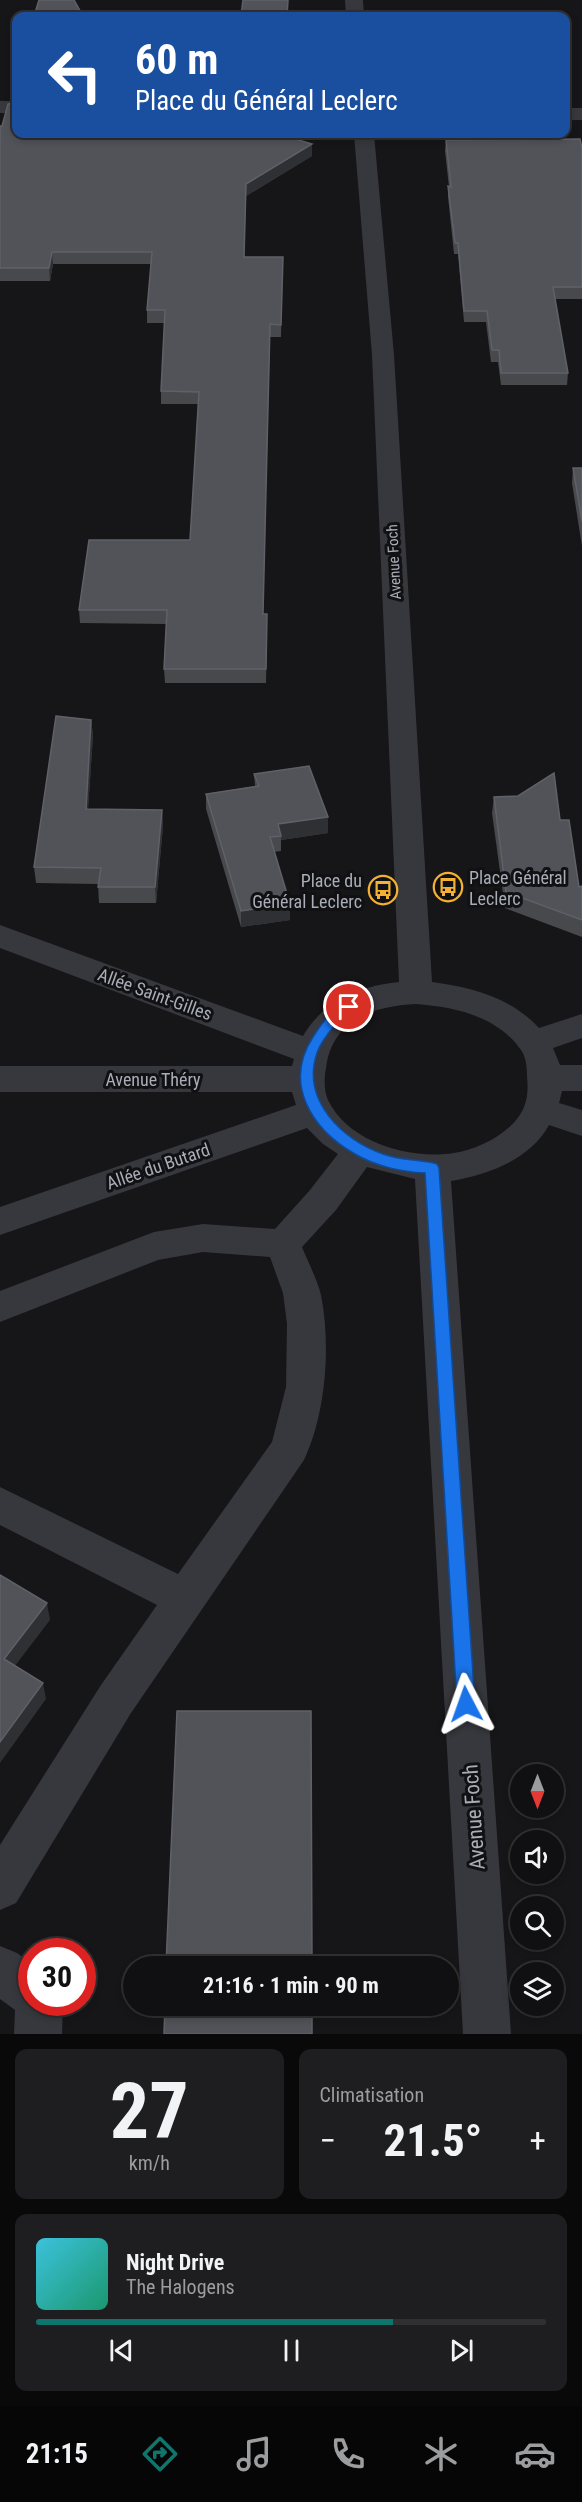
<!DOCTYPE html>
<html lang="fr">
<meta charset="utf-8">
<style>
body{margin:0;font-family:"Roboto Condensed",sans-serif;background:#1e1e20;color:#f1f3f6;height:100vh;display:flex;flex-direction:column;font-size:22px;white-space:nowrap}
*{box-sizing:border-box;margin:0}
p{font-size:20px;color:#9c9d9f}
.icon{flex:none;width:33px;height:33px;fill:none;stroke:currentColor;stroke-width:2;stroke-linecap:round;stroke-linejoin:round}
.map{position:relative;height:2034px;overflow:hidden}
.drawer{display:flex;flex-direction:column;gap:15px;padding:15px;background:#09090a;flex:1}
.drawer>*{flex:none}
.guide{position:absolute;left:12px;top:12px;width:558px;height:126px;border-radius:12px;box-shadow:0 3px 9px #0003,0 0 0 2px #303032;background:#1a4fa0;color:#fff;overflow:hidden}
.needle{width:39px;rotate:180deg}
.fabs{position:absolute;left:510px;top:1764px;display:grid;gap:12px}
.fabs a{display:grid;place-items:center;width:54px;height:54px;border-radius:50%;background:#101012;box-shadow:0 3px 9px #0003,0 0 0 2px #303032;font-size:30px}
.speed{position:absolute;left:18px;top:1938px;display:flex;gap:12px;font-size:30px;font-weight:700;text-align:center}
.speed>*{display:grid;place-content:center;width:78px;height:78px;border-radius:50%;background:#101012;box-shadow:0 3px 9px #0003,0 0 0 2px #303032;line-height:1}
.speed .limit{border:9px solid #d22;background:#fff;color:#111}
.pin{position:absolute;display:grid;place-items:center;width:51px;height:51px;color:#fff;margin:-26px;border:3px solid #fff;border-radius:50%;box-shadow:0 2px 6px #0007}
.me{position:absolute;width:66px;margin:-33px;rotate:356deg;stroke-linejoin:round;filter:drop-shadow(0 0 4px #0008)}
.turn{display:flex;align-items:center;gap:21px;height:126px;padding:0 24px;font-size:27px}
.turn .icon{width:78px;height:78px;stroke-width:2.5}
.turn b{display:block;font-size:42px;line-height:51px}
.big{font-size:45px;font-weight:700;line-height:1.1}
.drawer .tile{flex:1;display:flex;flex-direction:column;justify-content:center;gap:9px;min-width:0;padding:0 21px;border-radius:12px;background:#1e1e20}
.drawer .dial{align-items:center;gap:0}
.dial b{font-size:78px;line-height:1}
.song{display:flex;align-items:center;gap:18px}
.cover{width:72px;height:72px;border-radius:9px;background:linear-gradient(135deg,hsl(190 70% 55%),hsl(160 70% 35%))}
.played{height:6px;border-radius:3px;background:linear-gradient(90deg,#0f766e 70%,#303032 70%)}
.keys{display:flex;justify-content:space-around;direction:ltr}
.heat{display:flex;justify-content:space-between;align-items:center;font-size:33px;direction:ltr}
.drawer .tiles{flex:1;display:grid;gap:15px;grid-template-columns:1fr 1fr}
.tile:last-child{grid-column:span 2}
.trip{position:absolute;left:123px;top:1956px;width:336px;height:60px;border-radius:30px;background:#101012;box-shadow:0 3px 9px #0003,0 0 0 2px #303032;font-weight:700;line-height:60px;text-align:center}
.menu{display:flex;height:96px;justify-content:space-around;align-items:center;background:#060607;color:#9c9d9f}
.menu .icon{width:42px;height:42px}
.menu .on{color:#0f766e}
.menu b{font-size:27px;color:#f1f3f6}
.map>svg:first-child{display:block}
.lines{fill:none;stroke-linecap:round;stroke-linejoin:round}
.minor{fill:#37383d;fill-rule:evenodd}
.wall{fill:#47494d}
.shaded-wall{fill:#2f3033}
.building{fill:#525359;stroke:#5f6168;stroke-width:1.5}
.route{fill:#1a73e8;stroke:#114b97;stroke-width:1.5}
.labels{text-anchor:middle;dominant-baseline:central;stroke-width:6;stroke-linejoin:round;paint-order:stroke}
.far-street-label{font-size:15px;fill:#a8adb8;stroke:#111113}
.poi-label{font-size:18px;fill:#a8adb8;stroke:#111113;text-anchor:start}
.street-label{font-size:18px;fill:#a8adb8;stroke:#111113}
.near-street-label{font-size:21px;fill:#a8adb8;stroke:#111113}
</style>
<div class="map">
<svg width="582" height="2034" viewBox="0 0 582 2034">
<rect width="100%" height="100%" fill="#161618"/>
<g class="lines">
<path class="minor" d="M345 0H363L364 16H346Z
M0 101H16V113H0Z
M566 108H582V120H566Z
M354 134H374L394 355 432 982C471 987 512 998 539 1028L582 1014V1038L553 1048 560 1065H582V1091H562L559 1103 582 1110V1136L549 1125C530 1160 487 1175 451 1181L511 2034H463L415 1179 367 1167 336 1210 302 1247C308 1262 317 1279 321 1295 331 1345 326 1414 304 1460L131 1713 16 1903 0 1910V1845L101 1685 157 1605 0 1525V1487L178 1574 272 1442 286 1387 287 1324 283 1293 270 1257 203 1252 158 1260 0 1322V1291L154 1232 203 1224 275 1229 310 1190 338 1154 323 1144 307 1128 0 1235V1207L296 1105 292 1092H0V1066H292L294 1059 0 948V925L303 1036C324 1000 360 986 399 982L372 355ZM416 1004C455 1007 497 1016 521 1050 526 1057 527 1067 527 1076 528 1087 528 1097 524 1107 514 1132 479 1149 454 1153 409 1160 348 1142 328 1100 324 1092 324 1077 326 1068 332 1020 373 1006 416 1004Z
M0 1946 17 1953 32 1964V2002H63L62 2034H14L15 2010 0 1999Z"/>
</g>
<path class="wall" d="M16 76V100L14 99 13 87Z
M0 126 16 134H280L312 156 246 196 244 257H283L281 337H270L263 614 267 627 266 683H165L164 669 166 624 80 623 79 610 190 540 198 404H161V391L165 323H147V310L151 264H53L50 281H0Z
M446 140 582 148V299H555L568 373 567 385H501L498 362H491L486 322H464L458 254H454L448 197V186L449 187 445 151Z
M573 468H582V546L572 483Z
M91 720 93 735 88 809 162 810 163 826 156 903H99L98 884 36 883 34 867Z
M254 774 328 833 281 840V851L274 852 290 920 241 927 206 809V794L255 786Z
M494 797 560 820 579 887 582 886V937L505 908 492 813Z"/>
<path class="shaded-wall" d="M312 144V156L246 196 244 269 246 184Z
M52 252 53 264 50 281 49 268Z
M91 720 93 735 87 825 86 809Z
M162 810 163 826 156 903 155 887Z
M328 817V833L281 840V836L278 824Z
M290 904V920L241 927V911Z
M47 1603 50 1620 8 1675 4 1659Z
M43 1683 46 1699 0 1763V1742Z"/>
<path class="building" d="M39 0H74L83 16H34Z
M243 0H288L287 16H241Z
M16 76V89L13 87Z
M16 102V134H279L312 144 246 184 244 257H283L281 325 270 324 263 614H267L266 669H164L167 610H79L89 540H190L199 392 161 391 165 310H147L152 252H52L49 268H0V126H2L8 104Z
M580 139 582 148V287H553L568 373H501L499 350H492L487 311H464L458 243H455L448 186 451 187 446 140Z
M573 468H582V521Z
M56 716 91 720 86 809 162 810 155 887H98L101 868 34 867Z
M309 766 328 817 278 824 281 836 270 837 290 904 241 911 206 794 259 786 254 774Z
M554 773 560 820H569L579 887 582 886V920L506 892 494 797 518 796Z
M0 1575 47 1603 4 1659 43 1683 0 1742Z
M177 1711H311L312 1966H166Z
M165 2006H312V2034H164Z"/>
<path class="route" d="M349 1003 354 1004 356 1007C351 1015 341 1019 335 1025 329 1032 320 1044 317 1053 301 1100 342 1140 383 1154 401 1161 420 1159 437 1164L439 1168 475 1704 473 1710 466 1712 460 1710 457 1704 425 1173C402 1172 375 1166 355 1154 311 1129 283 1083 313 1037 322 1023 333 1007 349 1003Z"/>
<defs>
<g id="bus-ring" transform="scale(1.5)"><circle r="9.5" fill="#111113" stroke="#f2b134" stroke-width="1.5"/><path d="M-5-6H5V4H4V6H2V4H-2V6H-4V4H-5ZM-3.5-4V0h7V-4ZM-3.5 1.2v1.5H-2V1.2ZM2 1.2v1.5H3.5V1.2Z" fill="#f2b134"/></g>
</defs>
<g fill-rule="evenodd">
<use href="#bus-ring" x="448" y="887"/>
<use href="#bus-ring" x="383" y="890"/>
</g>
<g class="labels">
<g class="far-street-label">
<text transform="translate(394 562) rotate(-93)">Avenue Foch</text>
</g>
<g class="poi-label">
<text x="469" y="877">Place Général<tspan x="469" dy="21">Leclerc</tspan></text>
<text x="362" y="880" text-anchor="end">Place du<tspan x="362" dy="21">Général Leclerc</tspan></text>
</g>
<g class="street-label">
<text transform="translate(155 994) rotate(20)">Allée Saint-Gilles</text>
<text x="153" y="1079">Avenue Théry</text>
<text transform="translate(158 1166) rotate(-19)">Allée du Butard</text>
</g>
<g class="near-street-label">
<text transform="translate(474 1817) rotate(-94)">Avenue Foch</text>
</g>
</g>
</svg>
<div class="fabs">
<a><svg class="needle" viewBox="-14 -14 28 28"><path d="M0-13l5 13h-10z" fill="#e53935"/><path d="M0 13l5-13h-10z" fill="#9c9d9f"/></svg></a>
<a><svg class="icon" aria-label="sound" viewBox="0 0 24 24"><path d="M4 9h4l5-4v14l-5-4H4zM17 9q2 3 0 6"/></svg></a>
<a><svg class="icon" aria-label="search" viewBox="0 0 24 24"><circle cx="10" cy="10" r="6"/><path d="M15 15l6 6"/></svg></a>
<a><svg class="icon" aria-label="layers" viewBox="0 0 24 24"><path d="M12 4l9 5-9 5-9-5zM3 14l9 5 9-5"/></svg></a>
</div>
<div class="speed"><div class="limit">30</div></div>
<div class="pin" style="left:349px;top:1007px;background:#d93025"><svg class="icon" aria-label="arrive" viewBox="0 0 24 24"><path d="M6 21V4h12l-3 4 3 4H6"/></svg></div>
<svg class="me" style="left:466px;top:1704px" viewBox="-20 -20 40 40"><path d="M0-17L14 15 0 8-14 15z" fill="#1a73e8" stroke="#fff" stroke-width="4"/></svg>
<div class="trip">21:16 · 1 min · 90 m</div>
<div class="guide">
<div class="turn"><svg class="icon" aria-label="left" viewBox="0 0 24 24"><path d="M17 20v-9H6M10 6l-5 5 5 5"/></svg><div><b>60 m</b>Place du Général Leclerc</div></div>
</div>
</div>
<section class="drawer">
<div class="tiles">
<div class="tile dial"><b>27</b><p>km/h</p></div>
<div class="tile"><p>Climatisation</p>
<div class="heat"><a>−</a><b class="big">21.5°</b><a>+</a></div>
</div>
<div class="tile">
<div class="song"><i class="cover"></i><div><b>Night Drive</b><p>The Halogens</p></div></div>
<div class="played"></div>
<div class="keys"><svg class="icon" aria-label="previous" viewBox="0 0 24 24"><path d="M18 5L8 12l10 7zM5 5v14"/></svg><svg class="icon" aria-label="pause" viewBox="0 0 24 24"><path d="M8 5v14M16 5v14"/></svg><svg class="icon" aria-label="next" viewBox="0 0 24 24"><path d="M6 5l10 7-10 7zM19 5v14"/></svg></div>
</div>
</div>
</section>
<nav class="menu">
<b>21:15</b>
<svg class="icon on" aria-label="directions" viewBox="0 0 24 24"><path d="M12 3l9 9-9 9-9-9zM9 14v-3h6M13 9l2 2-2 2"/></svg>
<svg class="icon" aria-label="music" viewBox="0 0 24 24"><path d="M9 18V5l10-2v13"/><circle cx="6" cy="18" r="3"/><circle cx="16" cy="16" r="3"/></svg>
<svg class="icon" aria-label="phone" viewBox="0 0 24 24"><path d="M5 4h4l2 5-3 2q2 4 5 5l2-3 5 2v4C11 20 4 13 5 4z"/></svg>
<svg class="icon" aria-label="climate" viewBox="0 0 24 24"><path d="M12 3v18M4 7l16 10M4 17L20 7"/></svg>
<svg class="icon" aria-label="car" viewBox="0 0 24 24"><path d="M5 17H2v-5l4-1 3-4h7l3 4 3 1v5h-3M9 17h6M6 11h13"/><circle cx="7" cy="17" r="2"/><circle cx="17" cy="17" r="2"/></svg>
</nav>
